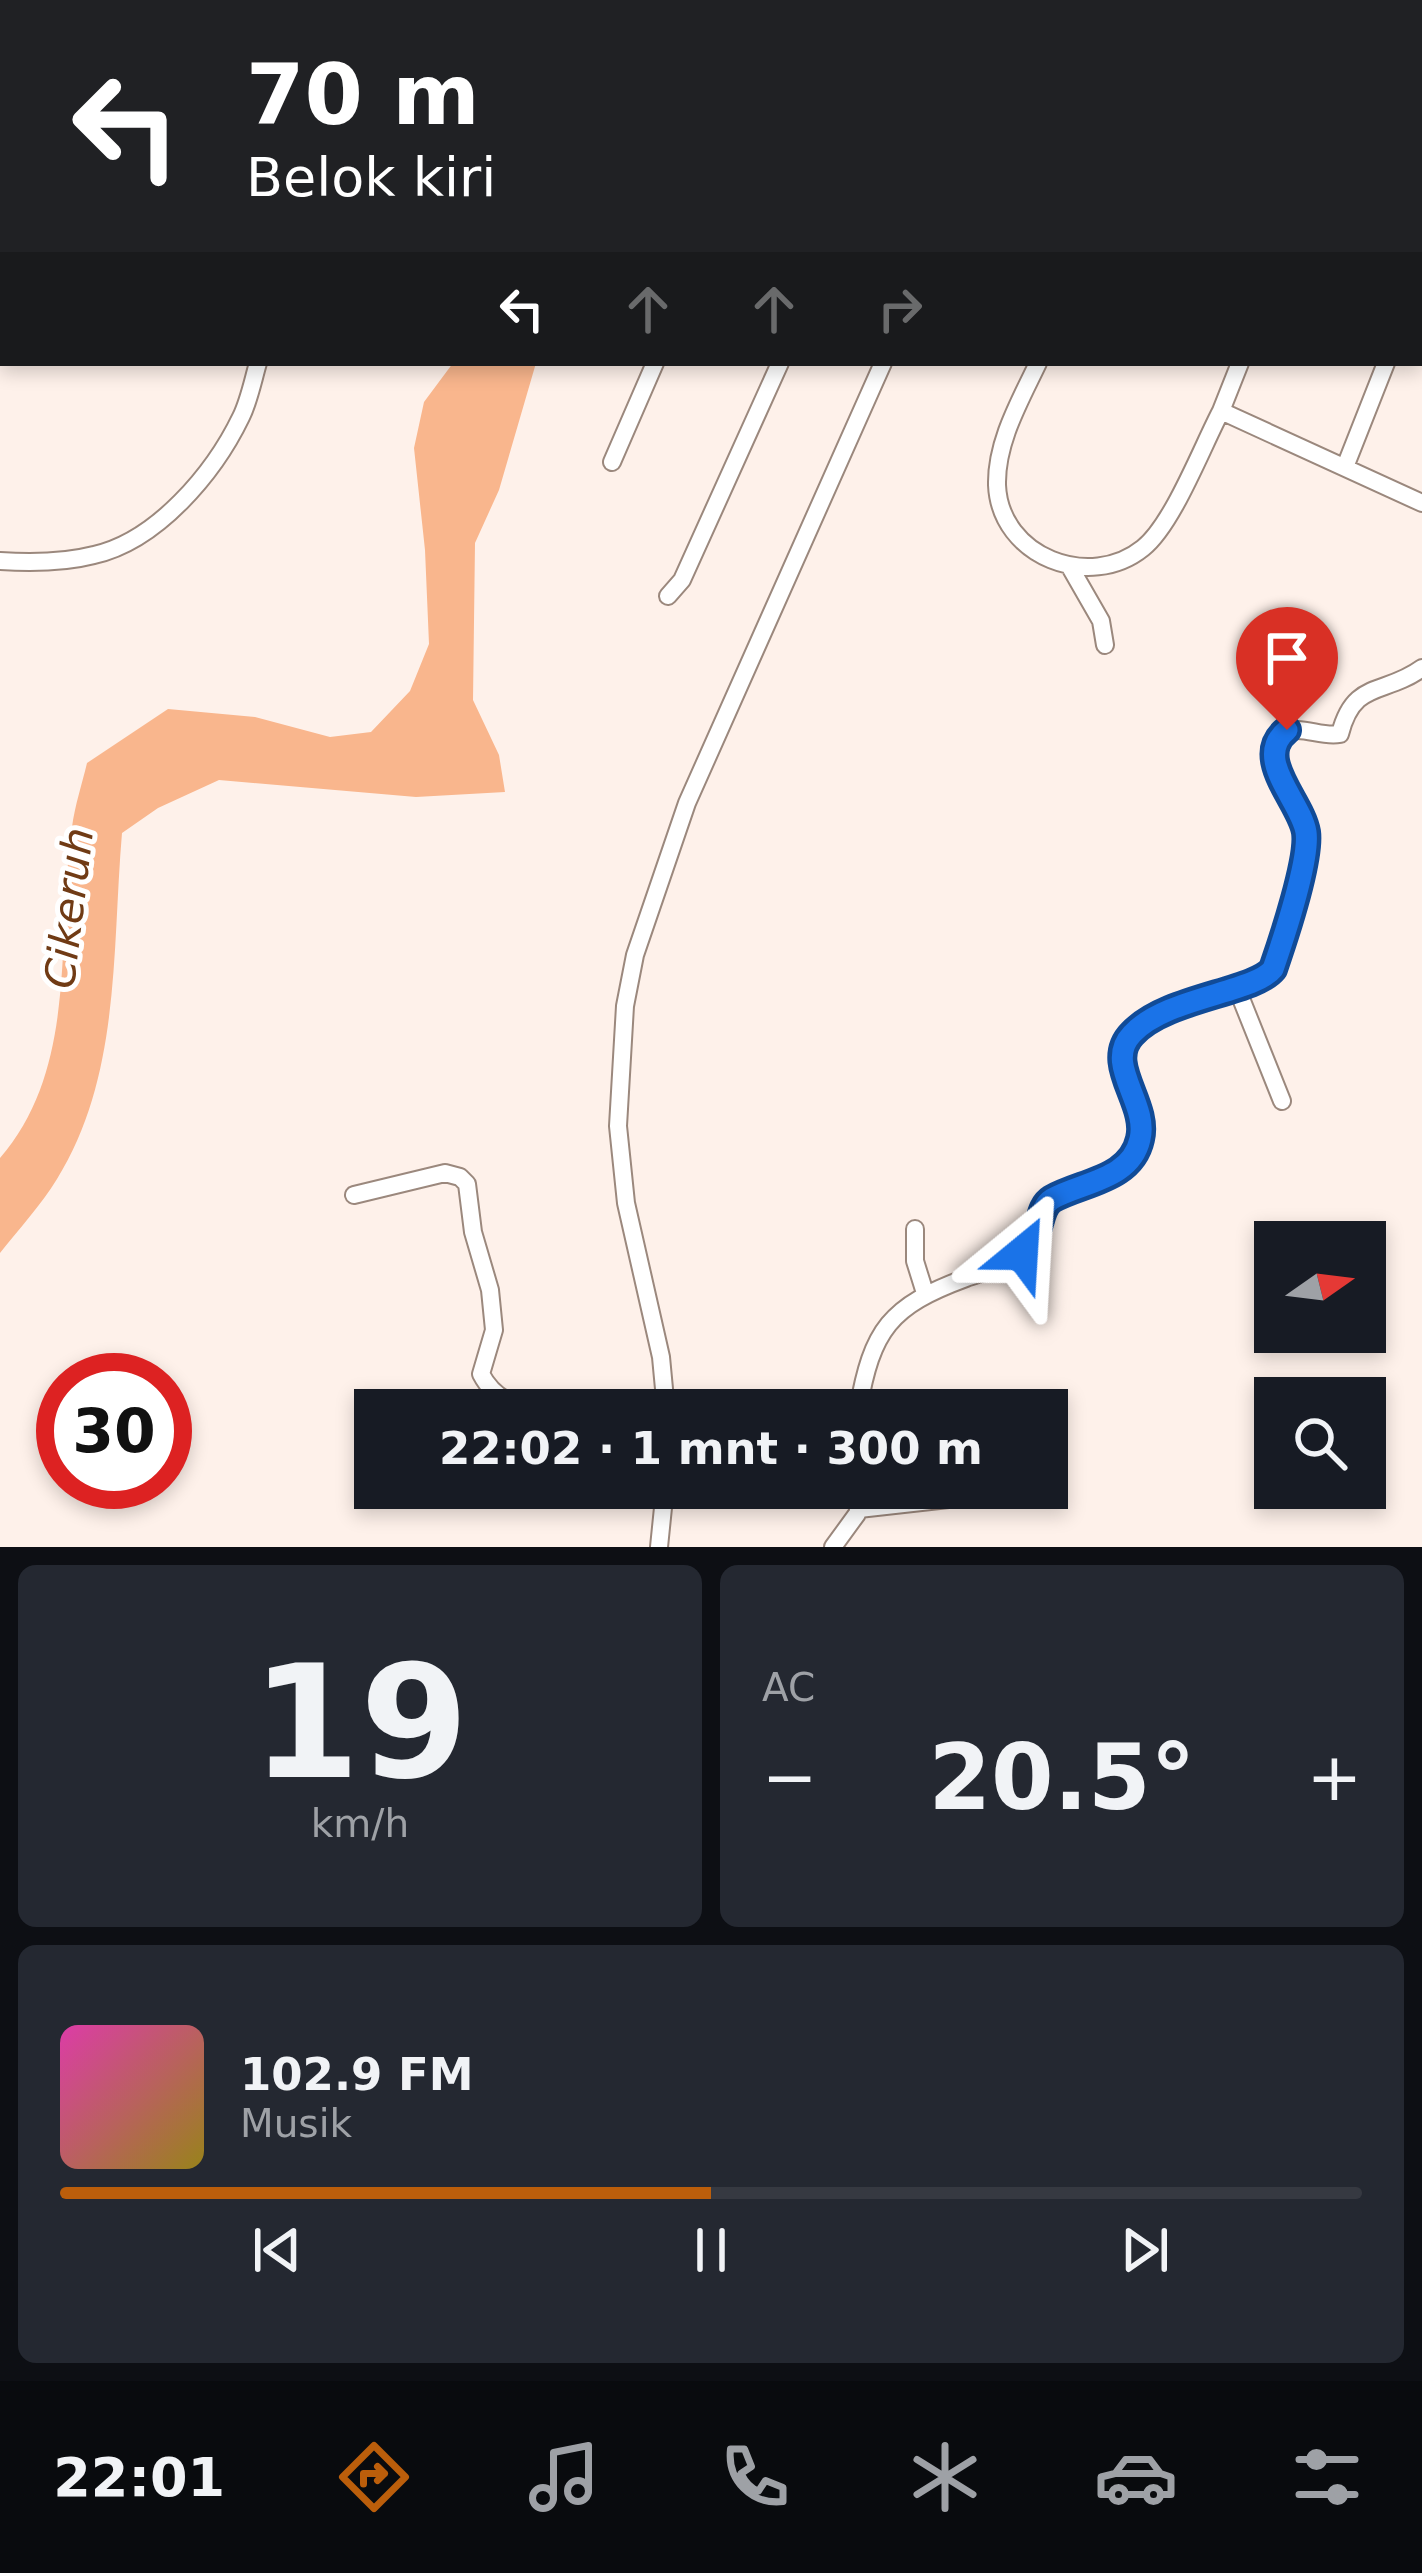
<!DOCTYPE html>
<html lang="id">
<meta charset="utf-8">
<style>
body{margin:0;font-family:"DejaVu Sans",sans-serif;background:#242831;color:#f1f3f6;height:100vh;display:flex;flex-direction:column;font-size:45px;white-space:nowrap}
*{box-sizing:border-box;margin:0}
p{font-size:39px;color:#9ea1a6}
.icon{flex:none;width:66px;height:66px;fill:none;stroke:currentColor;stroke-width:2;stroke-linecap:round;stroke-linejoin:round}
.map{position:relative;height:1547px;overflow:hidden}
.side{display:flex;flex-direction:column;gap:18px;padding:18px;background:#0d0f14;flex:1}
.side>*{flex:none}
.banner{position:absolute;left:0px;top:0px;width:1422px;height:366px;box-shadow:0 6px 18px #0003;background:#202124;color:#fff;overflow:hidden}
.needle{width:78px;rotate:76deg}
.buttons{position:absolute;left:1254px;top:1221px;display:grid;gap:24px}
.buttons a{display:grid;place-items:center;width:132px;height:132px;border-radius:0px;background:#171b24;box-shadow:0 6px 18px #0003;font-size:60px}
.speed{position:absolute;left:36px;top:1353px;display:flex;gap:24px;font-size:60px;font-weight:700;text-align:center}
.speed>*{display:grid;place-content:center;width:156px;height:156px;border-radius:50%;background:#171b24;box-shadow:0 6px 18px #0003;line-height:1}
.speed .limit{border:18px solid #d22;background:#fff;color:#111}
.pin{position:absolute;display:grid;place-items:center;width:102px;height:102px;color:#fff;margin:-123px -51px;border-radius:50% 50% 50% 0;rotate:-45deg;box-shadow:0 0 12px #0007}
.pin .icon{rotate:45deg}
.me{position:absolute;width:132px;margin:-66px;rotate:27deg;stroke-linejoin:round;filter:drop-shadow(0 0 9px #0008)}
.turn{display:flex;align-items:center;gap:42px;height:252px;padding:0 48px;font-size:54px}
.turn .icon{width:156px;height:156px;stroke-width:2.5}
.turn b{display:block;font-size:84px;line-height:102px}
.lanes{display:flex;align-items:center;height:114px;padding:0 48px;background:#0003;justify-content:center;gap:60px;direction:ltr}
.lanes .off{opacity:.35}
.big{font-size:90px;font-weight:700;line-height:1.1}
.side .widget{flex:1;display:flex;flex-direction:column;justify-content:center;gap:18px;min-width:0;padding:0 42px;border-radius:18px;background:#242831}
.side .dial{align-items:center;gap:0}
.dial b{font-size:156px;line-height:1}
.song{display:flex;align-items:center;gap:36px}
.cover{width:144px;height:144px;border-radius:18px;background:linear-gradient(135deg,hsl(320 70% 55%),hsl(50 70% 35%))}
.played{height:12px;border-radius:6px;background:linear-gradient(90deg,#bb5e0b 50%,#363941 50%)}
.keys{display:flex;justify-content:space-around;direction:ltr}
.heat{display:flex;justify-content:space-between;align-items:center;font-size:66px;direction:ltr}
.side .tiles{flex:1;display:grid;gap:18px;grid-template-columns:1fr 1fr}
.widget:last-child{grid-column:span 2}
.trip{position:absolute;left:354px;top:1389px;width:714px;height:120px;border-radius:0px;background:#171b24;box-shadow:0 6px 18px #0003;font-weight:700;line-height:120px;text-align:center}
.tabs{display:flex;height:192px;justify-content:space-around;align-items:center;background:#090b0e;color:#9ea1a6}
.tabs .icon{width:84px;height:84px}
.tabs .selected{color:#bb5e0b}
.tabs b{font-size:54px;color:#f1f3f6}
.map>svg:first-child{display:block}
.water{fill:#f9b68d}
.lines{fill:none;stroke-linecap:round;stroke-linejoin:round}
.minor-casing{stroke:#9b887d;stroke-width:20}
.minor{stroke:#fff;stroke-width:16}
.route-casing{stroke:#114b97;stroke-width:30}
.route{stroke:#1a73e8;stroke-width:21}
.labels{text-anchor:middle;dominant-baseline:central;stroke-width:10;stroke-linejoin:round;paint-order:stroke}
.water-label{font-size:42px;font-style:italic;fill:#703b15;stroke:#fff}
</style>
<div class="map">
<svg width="1422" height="1547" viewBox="0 0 1422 1547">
<rect width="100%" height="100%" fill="#fef1ea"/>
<path class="water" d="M453 363H536L499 490 475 543 473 700 499 755 505 792 416 797 219 780 158 808 122 833C112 949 121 1076 57 1179 41 1205 19 1229 0 1253V1158C79 1067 56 937 72 827 75 805 82 784 87 763L168 709 255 717 330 737 371 732 410 691 429 644 425 550 414 448 424 402Z"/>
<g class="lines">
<g class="minor-casing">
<path id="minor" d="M240 0V3
M1406 0 1408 3
M58 3V0
M152 3V0
M538 3 540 0
M694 3 696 0
M815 3 816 0
M930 3 932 0
M1039 3 1040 0
M1161 3 1163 0
M1419 19 1422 25
M0 150 3 151
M1419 177H1422
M1419 304 1422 302
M0 323 3 306
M1038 363C1020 401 996 442 997 485 1000 557 1090 591 1143 548 1173 524 1202 447 1221 411
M1240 363 1221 411 1422 503
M612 462 655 363
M1345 467 1386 363
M0 561C31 563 63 563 94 555 157 541 214 473 241 417 249 401 253 380 258 363
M1070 567 1101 621 1105 645
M668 596 682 580 780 363
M1236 986 1282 1101
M354 1195 445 1173 460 1177 467 1184 473 1232 490 1290 494 1330 481 1374C496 1403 522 1409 552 1410
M915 1229V1261L925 1293
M666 1410 661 1357 626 1203 618 1126 625 1006 635 955 687 803 883 363
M858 1410C872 1329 890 1306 966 1278 986 1271 1008 1266 1024 1252 1044 1235 1034 1208 1055 1198 1083 1184 1113 1182 1133 1154 1162 1115 1098 1067 1133 1033 1167 998 1255 992 1273 969 1282 939 1310 858 1305 831 1299 797 1262 771 1280 734 1301 723 1319 738 1340 734 1354 679 1384 696 1422 668
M859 1509 1002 1493
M659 1547 665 1488
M833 1547 857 1514 864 1488"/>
</g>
<use href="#minor" class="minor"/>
</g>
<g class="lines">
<g class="route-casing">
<path id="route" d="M1022 1253C1044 1234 1036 1209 1052 1199 1082 1182 1131 1180 1140 1139 1149 1103 1103 1064 1132 1034 1166 997 1254 993 1273 969 1283 940 1310 859 1306 832 1301 801 1252 758 1287 730"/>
</g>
<use href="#route" class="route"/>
</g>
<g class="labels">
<g class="water-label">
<text transform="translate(69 908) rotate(-83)">Cikeruh</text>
</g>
</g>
</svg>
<div class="buttons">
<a><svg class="needle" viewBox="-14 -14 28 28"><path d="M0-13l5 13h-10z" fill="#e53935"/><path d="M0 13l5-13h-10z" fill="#9ea1a6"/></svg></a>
<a><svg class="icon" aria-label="search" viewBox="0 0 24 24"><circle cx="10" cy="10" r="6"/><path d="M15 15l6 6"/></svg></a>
</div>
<div class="speed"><div class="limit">30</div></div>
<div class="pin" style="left:1287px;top:730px;background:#d93025"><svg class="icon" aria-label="arrive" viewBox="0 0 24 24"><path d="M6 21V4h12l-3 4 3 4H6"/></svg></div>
<svg class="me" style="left:1022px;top:1253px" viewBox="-20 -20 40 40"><path d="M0-17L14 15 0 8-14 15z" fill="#1a73e8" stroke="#fff" stroke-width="4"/></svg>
<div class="trip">22:02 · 1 mnt · 300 m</div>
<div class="banner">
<div class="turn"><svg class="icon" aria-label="left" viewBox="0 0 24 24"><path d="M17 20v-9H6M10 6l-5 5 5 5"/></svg><div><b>70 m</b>Belok kiri</div></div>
<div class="lanes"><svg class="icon" aria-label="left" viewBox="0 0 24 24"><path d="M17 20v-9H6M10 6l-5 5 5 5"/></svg><svg class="icon off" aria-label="ahead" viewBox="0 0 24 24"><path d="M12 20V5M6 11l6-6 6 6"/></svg><svg class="icon off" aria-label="ahead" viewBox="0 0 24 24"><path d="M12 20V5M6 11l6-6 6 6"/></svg><svg class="icon off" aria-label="right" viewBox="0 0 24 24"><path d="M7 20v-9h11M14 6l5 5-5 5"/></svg></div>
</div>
</div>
<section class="side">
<div class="tiles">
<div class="widget dial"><b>19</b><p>km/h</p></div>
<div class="widget"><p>AC</p>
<div class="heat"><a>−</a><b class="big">20.5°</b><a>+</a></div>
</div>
<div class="widget">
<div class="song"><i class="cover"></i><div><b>102.9 FM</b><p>Musik</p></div></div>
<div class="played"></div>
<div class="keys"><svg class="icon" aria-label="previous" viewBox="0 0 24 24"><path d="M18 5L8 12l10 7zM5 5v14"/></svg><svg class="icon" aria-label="pause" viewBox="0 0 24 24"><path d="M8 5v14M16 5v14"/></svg><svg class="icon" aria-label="next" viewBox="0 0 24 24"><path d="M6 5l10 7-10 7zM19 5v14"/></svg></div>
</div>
</div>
</section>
<nav class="tabs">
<b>22:01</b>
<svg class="icon selected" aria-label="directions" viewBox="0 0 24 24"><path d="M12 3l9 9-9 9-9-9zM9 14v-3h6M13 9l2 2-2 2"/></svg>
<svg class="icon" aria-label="music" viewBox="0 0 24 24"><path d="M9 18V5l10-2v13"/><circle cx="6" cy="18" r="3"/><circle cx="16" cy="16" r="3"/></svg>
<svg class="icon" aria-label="phone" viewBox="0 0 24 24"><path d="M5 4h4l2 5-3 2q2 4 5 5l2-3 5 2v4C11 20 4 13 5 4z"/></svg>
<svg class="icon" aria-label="climate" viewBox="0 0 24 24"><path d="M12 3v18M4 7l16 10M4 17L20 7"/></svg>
<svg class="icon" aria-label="car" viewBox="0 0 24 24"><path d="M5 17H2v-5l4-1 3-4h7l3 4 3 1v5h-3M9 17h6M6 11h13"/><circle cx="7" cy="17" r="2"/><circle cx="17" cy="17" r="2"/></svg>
<svg class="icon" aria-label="filters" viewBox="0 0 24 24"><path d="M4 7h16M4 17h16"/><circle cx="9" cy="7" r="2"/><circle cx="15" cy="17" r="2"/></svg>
</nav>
